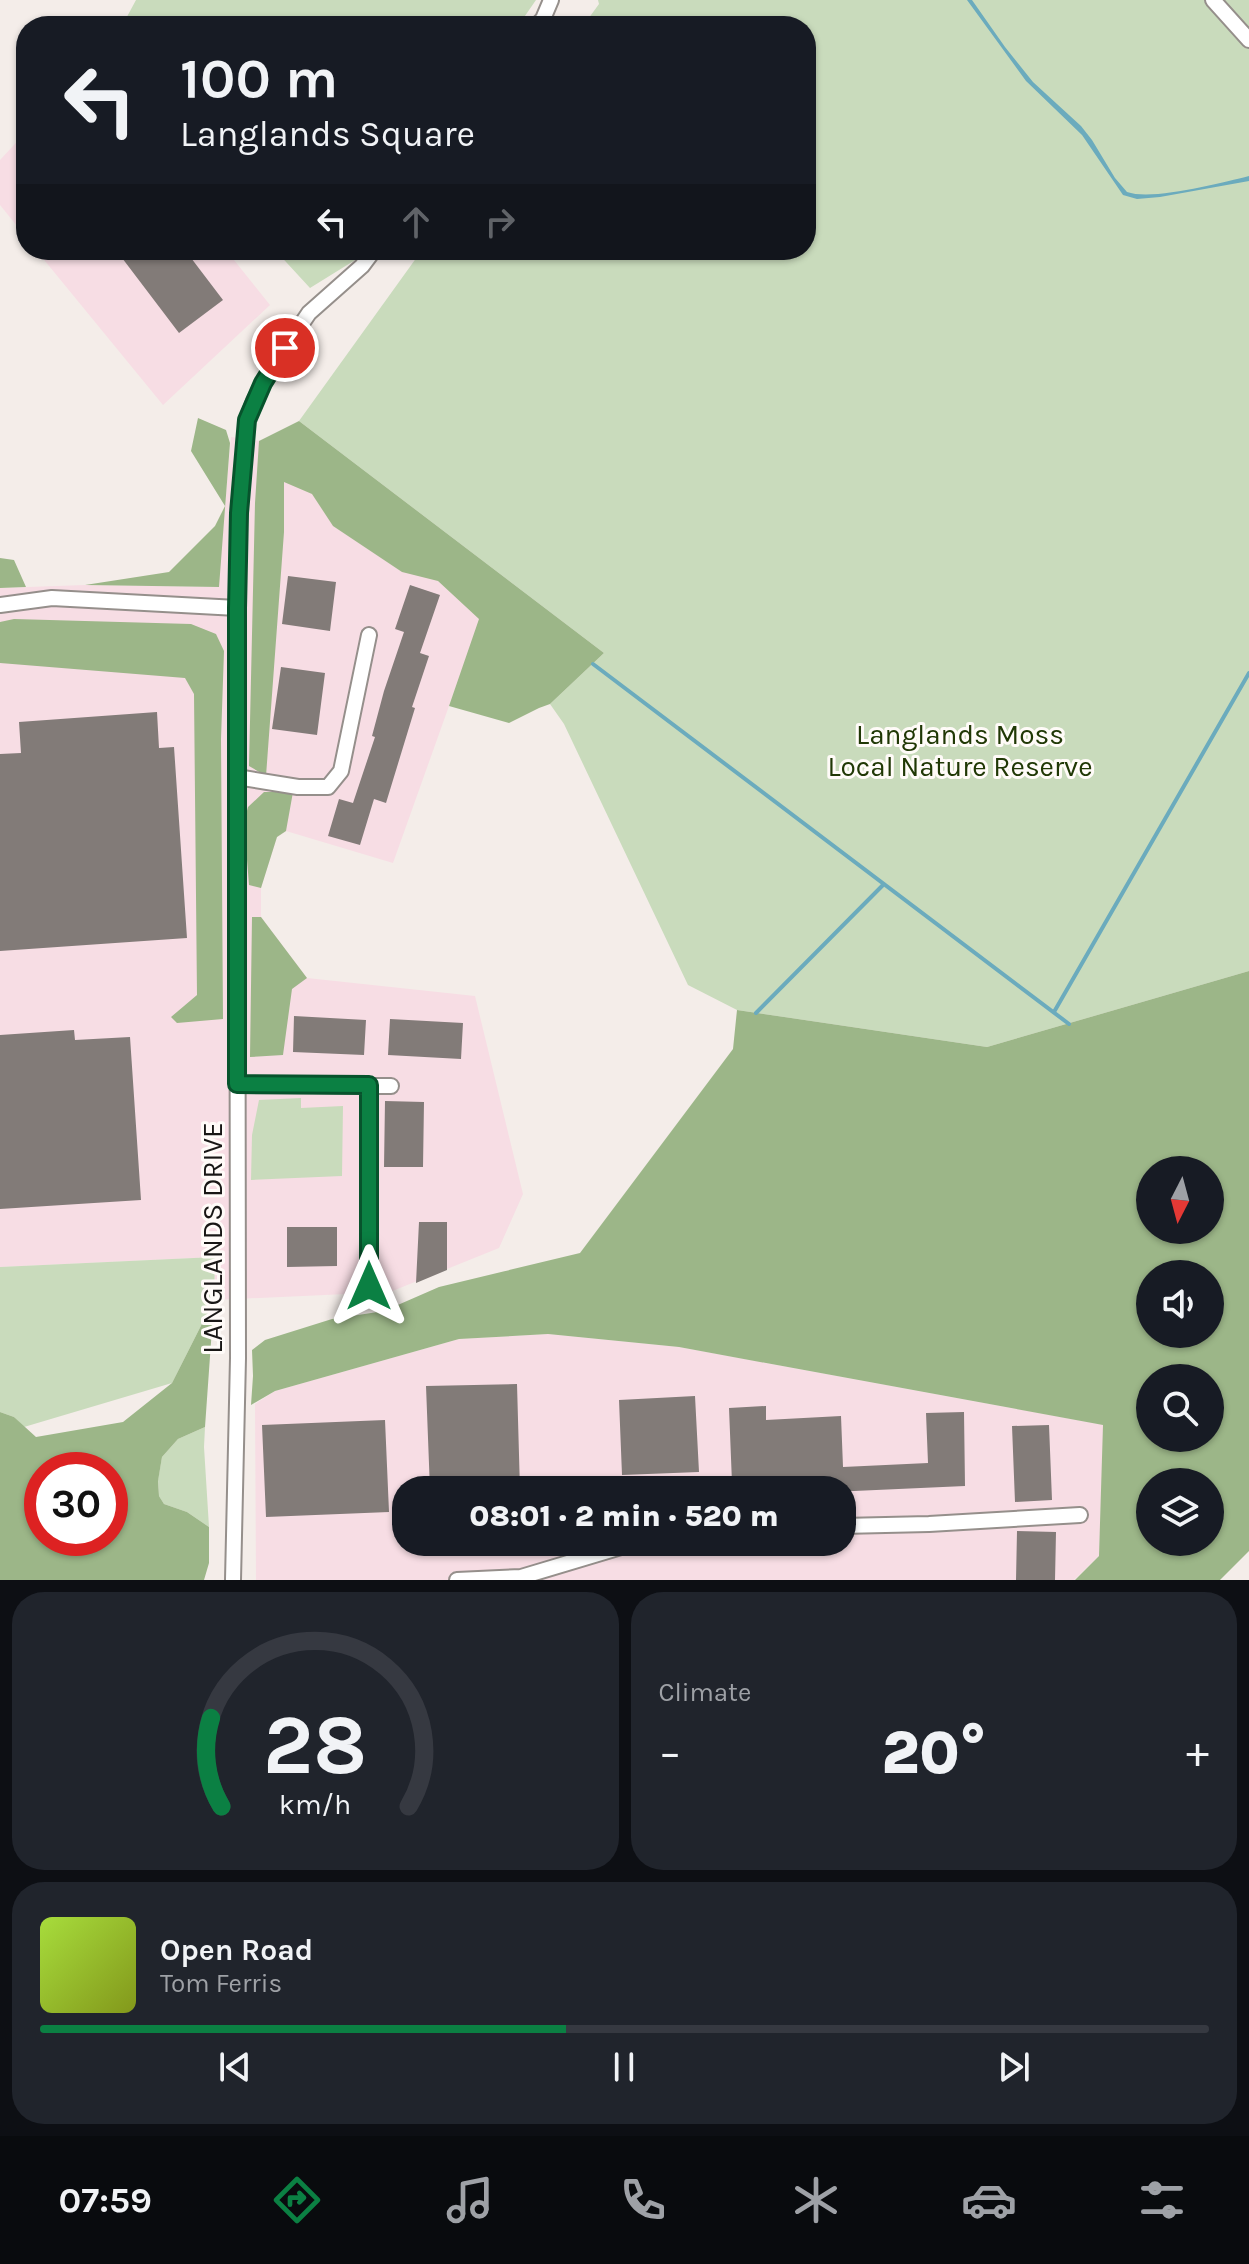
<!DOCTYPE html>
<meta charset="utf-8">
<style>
body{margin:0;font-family:Karla,sans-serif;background:#20242c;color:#f1f3f6;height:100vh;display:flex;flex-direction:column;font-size:30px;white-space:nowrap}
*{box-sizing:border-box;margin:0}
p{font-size:26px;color:#9ea1a6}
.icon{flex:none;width:44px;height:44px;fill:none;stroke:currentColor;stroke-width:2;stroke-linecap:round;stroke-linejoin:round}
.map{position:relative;height:1580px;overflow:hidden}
.drawer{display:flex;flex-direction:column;gap:12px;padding:12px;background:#0d0f14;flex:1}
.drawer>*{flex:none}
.banner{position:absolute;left:16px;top:16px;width:800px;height:244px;border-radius:32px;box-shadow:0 2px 6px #0004;background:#171b24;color:#f1f3f6;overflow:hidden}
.needle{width:52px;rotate:186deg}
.fabs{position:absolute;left:1136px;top:1156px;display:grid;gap:16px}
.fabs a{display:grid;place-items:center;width:88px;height:88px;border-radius:50%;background:#171b24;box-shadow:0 2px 6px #0004;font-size:40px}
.speed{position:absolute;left:24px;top:1452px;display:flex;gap:16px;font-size:40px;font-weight:700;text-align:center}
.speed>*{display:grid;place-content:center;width:104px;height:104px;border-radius:50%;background:#171b24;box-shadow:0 2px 6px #0004;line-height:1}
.speed .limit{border:12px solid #d22;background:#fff;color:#111}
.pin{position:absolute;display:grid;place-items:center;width:68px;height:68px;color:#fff;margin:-34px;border:4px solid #fff;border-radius:50%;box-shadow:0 2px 8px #0007}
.me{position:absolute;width:88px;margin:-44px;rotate:0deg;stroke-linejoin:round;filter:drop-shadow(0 0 6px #0008)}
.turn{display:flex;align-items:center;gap:28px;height:168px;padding:0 32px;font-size:36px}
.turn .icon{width:104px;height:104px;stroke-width:2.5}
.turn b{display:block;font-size:56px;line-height:68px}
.lanes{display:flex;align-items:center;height:76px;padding:0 32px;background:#0003;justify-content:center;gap:40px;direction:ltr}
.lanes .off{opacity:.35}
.big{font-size:60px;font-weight:800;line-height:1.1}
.drawer .widget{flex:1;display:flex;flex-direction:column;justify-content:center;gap:12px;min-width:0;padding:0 28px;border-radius:32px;background:#20242c}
.drawer .dial{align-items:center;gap:0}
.dial svg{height:208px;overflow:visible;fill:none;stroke:#363941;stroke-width:7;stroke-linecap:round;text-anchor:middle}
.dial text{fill:#f1f3f6;stroke:none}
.song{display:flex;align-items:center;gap:24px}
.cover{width:96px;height:96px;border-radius:12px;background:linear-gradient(135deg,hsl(80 70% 55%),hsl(70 70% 35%))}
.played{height:8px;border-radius:4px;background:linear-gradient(90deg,#0b8043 45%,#363941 45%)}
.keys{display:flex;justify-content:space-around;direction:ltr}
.heat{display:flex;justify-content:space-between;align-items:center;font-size:44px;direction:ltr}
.drawer .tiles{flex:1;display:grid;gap:12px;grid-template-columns:1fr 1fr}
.widget:last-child{grid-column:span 2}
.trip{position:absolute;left:392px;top:1476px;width:464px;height:80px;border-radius:32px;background:#171b24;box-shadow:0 2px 6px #0004;font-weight:800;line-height:80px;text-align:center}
.menu{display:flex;height:128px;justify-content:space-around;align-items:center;background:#090b0e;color:#9ea1a6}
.menu .icon{width:56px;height:56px}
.menu .active{color:#0b8043}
.menu b{font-size:36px;color:#f1f3f6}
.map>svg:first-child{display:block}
.industrial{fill:#f7dde4;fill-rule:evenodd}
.green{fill:#c9dbbc}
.forest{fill:#9cb688;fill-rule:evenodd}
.water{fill:#6babbd}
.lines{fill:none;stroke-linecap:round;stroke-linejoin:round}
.stream{stroke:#6babbd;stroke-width:4}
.building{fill:#827b78}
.minor-casing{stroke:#958f8b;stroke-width:18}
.minor{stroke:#fff;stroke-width:14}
.route-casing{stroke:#07532c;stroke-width:20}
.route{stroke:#0b8043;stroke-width:14}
.labels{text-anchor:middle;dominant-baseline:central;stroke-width:6;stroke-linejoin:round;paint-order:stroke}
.park-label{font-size:28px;fill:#203805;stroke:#fffbf8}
.street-label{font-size:28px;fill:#181615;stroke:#fffbf8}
</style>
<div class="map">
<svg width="1249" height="1580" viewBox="0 0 1249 1580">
<rect width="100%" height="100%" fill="#f4ede9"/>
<path class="industrial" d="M26 132V237L0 205V160Z
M36 250H226L270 305 163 405Z
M231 437 288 445 480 619 393 863 286 831 277 837 261 888V917L307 978 475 996 523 1194 499 1248 390 1292 214 1300 215 1257 0 1267V588L85 585 218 587Z
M548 1334 679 1347 1104 1425 1099 1556 1074 1580H256L255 1404 275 1391 459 1339ZM406 1490H842V1542H406Z"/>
<path class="green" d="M136 0H536L518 26H122Z
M598 0H1249V971L987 1047 737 1010 688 985 564 724 550 704 604 653 299 421 422 250H806V26H583L599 4Z
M275 250H364L360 257 310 288Z
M301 1098V1108L343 1106 342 1176 251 1180 252 1135 259 1100Z
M215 1257 214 1300 172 1383 24 1427 14 1417 0 1412V1267Z
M205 1427 204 1447 209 1527 187 1512 164 1504 159 1496 158 1480 162 1457 178 1439Z"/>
<path class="forest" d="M198 418 226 430 230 443 219 587 85 585 169 572 215 526 225 506 191 451Z
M299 421 604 653 550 704 539 708 509 723 449 706 479 619 438 581 402 572 333 526 312 494 284 482V532L266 776 249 766 255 503 259 441Z
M0 558 14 560 26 587 0 588Z
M14 619 191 624 216 634 224 651 221 739 223 1019 177 1023 171 1017 197 995 194 694 185 678 0 663V622Z
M264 792H293L286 831 277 837 261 888 249 885 244 822 248 807Z
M252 917H261L307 978 292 989 283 1055 250 1057Z
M1249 971V1551L1220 1580H1075L1099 1556 1103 1425 679 1347 548 1334 459 1339 275 1391 251 1405 253 1376 252 1350 265 1340 332 1319 384 1311 439 1287 580 1253 733 1049 737 1010 987 1047ZM1150 1170H1210V1230H1150ZM1150 1274H1210V1334H1150ZM1150 1378H1210V1438H1150ZM1150 1482H1210V1542H1150Z
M214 1300 205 1427 178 1439 162 1457 158 1481 159 1496 164 1504 187 1512 209 1527V1563L204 1580H0V1412L14 1417 36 1437 123 1422 172 1383ZM42 1470H110V1538H42Z"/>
<path class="water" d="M967 0H972L1005 47 1033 82 1081 126 1092 140 1115 178 1127 192C1152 201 1221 183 1249 176V181L1160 197 1137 199 1123 195 1082 135 1026 81Z"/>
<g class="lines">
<path class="stream" d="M593 664 1069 1024
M1054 1012 1249 673
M756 1013 884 884"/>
</g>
<path class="building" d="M116 250H185L223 300 179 333Z
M288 576 336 582 330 631 282 624Z
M410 585 440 595 420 653 429 656 412 707 415 708 386 803 374 799 360 845 328 836 339 799 353 803 375 737 372 736 384 691 404 632 395 629Z
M281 667 325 673 317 735 272 729Z
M157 712 159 748 174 747 187 938 0 951V754L21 753 19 722Z
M294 1016 366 1020 364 1055 293 1052Z
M390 1019 463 1023 461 1059 388 1055Z
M74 1030 75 1040 130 1037 141 1200 0 1209V1035Z
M385 1101 424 1102 423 1167H384Z
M419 1222H447V1270L416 1283Z
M287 1227H337V1266L287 1267Z
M517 1384 520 1490H430L426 1386Z
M695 1396 699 1472 622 1475 619 1400Z
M766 1406V1420L841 1416 843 1467 928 1463 926 1413 964 1412 965 1486 854 1491 773 1490V1481L732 1483 729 1408Z
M385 1420 389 1512 266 1517 262 1425Z
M1049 1425 1052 1500 1015 1502 1012 1426Z
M1017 1531 1056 1532 1055 1580H1016Z"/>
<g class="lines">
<g class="minor-casing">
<path id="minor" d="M1213 0 1249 40
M536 26 543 19 551 0
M0 605 52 598 237 608
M237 777 298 787H328L341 771 369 635
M237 1084 391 1086
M369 1286V1085
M842 1526 929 1524 1080 1515
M233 1580 238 1358 237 608 239 513 247 420 254 401 273 366 309 313 362 266 374 250
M457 1580 521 1577 638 1542"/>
</g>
<use href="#minor" class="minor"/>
</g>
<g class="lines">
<g class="route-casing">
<path id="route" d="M285 348 263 383 247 420 239 513 237 608V1084L369 1085V1286"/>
</g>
<use href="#route" class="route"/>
</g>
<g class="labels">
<g class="park-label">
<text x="960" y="734">Langlands Moss<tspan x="960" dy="32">Local Nature Reserve</tspan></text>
</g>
<g class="street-label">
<text transform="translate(212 1238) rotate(-90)">LANGLANDS DRIVE</text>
</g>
</g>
</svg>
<div class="fabs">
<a><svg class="needle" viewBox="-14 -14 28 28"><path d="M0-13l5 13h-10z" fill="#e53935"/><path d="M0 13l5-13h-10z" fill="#9ea1a6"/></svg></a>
<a><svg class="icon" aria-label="sound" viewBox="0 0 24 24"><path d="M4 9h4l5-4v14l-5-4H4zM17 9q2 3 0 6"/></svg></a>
<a><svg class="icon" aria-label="search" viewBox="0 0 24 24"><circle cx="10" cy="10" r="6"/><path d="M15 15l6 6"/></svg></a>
<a><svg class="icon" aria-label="layers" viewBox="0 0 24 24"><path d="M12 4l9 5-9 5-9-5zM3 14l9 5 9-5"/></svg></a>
</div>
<div class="speed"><div class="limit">30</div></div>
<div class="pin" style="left:285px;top:348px;background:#d93025"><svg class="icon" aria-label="arrive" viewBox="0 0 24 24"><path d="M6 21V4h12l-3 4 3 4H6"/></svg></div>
<svg class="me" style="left:369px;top:1286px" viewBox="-20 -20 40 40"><path d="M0-17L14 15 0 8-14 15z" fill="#0b8043" stroke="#fff" stroke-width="4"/></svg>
<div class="trip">08:01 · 2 min · 520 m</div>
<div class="banner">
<div class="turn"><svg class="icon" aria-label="left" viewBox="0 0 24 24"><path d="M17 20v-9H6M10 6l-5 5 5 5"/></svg><div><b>100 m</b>Langlands Square</div></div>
<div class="lanes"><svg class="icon" aria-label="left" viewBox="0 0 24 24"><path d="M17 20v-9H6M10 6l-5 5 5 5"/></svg><svg class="icon off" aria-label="ahead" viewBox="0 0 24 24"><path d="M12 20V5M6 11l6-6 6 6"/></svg><svg class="icon off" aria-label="right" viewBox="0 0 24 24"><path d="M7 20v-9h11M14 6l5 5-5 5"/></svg></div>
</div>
</div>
<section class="drawer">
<div class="tiles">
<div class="widget dial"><svg viewBox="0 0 100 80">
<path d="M14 69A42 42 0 1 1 86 69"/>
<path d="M14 69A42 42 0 0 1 10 35" stroke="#0b8043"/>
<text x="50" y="56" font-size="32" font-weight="700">28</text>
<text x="50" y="72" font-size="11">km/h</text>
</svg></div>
<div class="widget"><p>Climate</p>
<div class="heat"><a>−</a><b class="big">20°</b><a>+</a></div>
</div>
<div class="widget">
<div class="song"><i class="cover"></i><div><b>Open Road</b><p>Tom Ferris</p></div></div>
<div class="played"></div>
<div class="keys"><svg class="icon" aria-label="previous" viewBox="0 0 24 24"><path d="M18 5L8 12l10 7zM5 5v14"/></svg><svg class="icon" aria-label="pause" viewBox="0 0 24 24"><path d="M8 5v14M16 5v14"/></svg><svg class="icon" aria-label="next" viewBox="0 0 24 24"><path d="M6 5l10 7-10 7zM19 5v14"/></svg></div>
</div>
</div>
</section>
<nav class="menu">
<b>07:59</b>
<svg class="icon active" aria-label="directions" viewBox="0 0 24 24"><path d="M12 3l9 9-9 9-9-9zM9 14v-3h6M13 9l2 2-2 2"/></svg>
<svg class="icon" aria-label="music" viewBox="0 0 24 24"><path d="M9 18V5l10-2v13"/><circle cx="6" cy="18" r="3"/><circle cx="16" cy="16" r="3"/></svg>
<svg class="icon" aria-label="phone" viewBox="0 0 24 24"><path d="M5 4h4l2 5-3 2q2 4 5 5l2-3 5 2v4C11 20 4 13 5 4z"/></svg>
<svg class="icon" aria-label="climate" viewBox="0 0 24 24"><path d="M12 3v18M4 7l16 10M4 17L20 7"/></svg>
<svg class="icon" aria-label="car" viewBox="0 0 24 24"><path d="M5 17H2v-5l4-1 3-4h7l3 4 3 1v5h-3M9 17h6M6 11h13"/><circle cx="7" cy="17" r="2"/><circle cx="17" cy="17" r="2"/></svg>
<svg class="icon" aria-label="filters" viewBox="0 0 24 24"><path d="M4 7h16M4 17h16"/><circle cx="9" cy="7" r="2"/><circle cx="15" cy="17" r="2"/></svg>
</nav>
